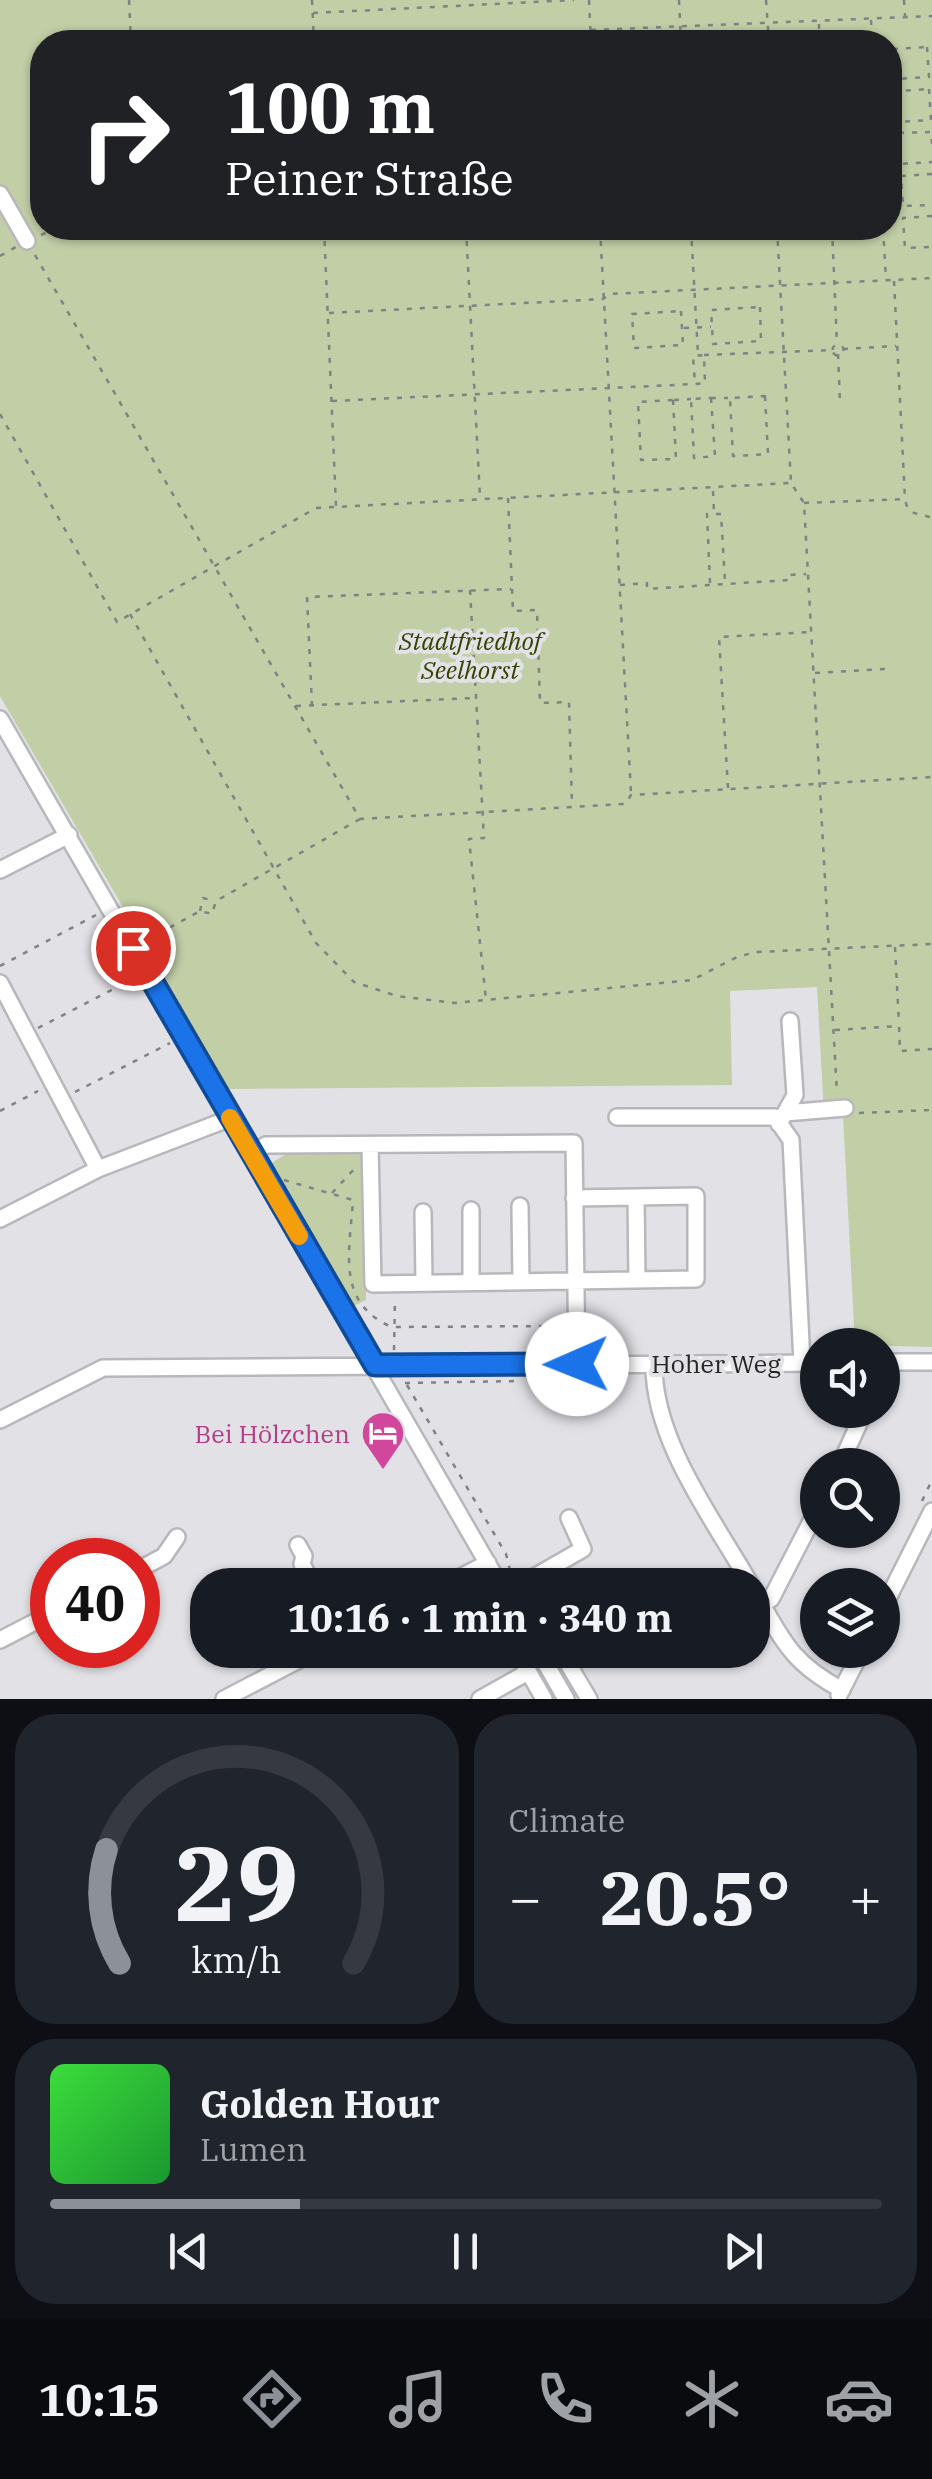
<!DOCTYPE html>
<meta charset="utf-8">
<style>
body{margin:0;font-family:"IBM Plex Serif",serif;background:#20242c;color:#f1f3f6;height:100vh;display:flex;flex-direction:column;font-size:38px;white-space:nowrap}
*{box-sizing:border-box;margin:0}
p{font-size:32px;color:#9ea1a6}
.icon{flex:none;width:55px;height:55px;fill:none;stroke:currentColor;stroke-width:2;stroke-linecap:round;stroke-linejoin:round}
.map{position:relative;height:1699px;overflow:hidden}
.side{display:flex;flex-direction:column;gap:15px;padding:15px;background:#0d0f14;flex:1}
.side>*{flex:none}
.guide{position:absolute;left:30px;top:30px;width:872px;height:210px;border-radius:40px;box-shadow:0 2px 8px #0004;background:#202124;color:#fff;overflow:hidden}
.buttons{position:absolute;left:800px;top:1328px;display:grid;gap:20px}
.buttons a{display:grid;place-items:center;width:100px;height:100px;border-radius:50%;background:#171b24;box-shadow:0 2px 8px #0004;font-size:50px}
.speed{position:absolute;left:30px;top:1538px;display:flex;gap:20px;font-size:50px;font-weight:700;text-align:center}
.speed>*{display:grid;place-content:center;width:130px;height:130px;border-radius:50%;background:#171b24;box-shadow:0 2px 8px #0004;line-height:1}
.speed .limit{border:15px solid #d22;background:#fff;color:#111}
.pin{position:absolute;display:grid;place-items:center;width:85px;height:85px;color:#fff;margin:-42px;border:5px solid #fff;border-radius:50%;box-shadow:0 2px 10px #0007}
.me{position:absolute;width:110px;margin:-55px;rotate:269deg;stroke-linejoin:round;filter:drop-shadow(0 0 8px #0008)}
.turn{display:flex;align-items:center;gap:35px;height:210px;padding:0 30px;font-size:45px}
.turn .icon{width:130px;height:130px;stroke-width:2.5}
.turn b{display:block;font-size:70px;line-height:85px}
.big{font-size:75px;font-weight:800;line-height:1.1}
.side .widget{flex:1;display:flex;flex-direction:column;justify-content:center;gap:15px;min-width:0;padding:0 35px;border-radius:40px;background:#20242c}
.side .dial{align-items:center;gap:0}
.dial svg{height:260px;overflow:visible;fill:none;stroke:#363941;stroke-width:7;stroke-linecap:round;text-anchor:middle}
.dial text{fill:#f1f3f6;stroke:none}
.song{display:flex;align-items:center;gap:30px}
.cover{width:120px;height:120px;border-radius:15px;background:linear-gradient(135deg,hsl(120 70% 55%),hsl(130 70% 35%))}
.played{height:10px;border-radius:5px;background:linear-gradient(90deg,#8c9099 30%,#363941 30%)}
.keys{display:flex;justify-content:space-around;direction:ltr}
.heat{display:flex;justify-content:space-between;align-items:center;font-size:55px;direction:ltr}
.side .tiles{flex:1;display:grid;gap:15px;grid-template-columns:1fr 1fr}
.widget:last-child{grid-column:span 2}
.trip{position:absolute;left:190px;top:1568px;width:580px;height:100px;border-radius:40px;background:#171b24;box-shadow:0 2px 8px #0004;font-weight:800;line-height:100px;text-align:center}
.dock{display:flex;height:160px;justify-content:space-around;align-items:center;background:#090b0e;color:#9ea1a6}
.dock .icon{width:70px;height:70px}
.dock .active{color:#8c9099}
.dock b{font-size:45px;color:#f1f3f6}
.map>svg:first-child{display:block}
.green{fill:#c1cea6;fill-rule:evenodd}
.lines{fill:none;stroke-linecap:round;stroke-linejoin:round}
.minor-casing{stroke:#b8b8bc;stroke-width:20}
.path{stroke:#828285;stroke-width:2.5;stroke-dasharray:5 8;stroke-linecap:butt}
.minor{stroke:#fff;stroke-width:15}
.route-casing{stroke:#114b97;stroke-width:25}
.route{stroke:#1a73e8;stroke-width:18}
.slow{stroke:#f59e0b;stroke-width:18}
.labels{text-anchor:middle;dominant-baseline:central;stroke-width:8;stroke-linejoin:round;paint-order:stroke}
.park-label{font-size:25px;font-style:italic;fill:#344300;stroke:#e1e1e6}
.street-label{font-size:25px;fill:#252526;stroke:#e1e1e6}
.hotel-label{font-size:25px;fill:#b23c85;stroke:#e1e1e6;text-anchor:end}
</style>
<div class="map">
<svg width="932" height="1699" viewBox="0 0 932 1699">
<rect width="100%" height="100%" fill="#e1e1e6"/>
<path class="green" d="M0 0H932V1347L855 1345 843 1114H824L817 987 730 991 732 1085 229 1089 0 696ZM42 42H890V228H42Z
M286 1154H365L366 1300 352 1307 270 1164Z"/>
<g class="lines">
<g class="minor-casing">
<path id="minor" d="M0 194 27 241
M0 719 500 1585
M0 870 69 835
M0 983 98 1169
M785 1113 845 1108
M617 1117H775L791 1140 802 1363
M779 1124 795 1095 790 1021
M370 1145 373 1284 696 1279V1196L574 1198
M251 1154 266 1145 574 1143 577 1364
M636 1197 637 1280
M520 1206 521 1282
M471 1210V1282
M423 1212 424 1283
M0 1219 98 1169 231 1118
M882 1362H932
M654 1364C653 1441 714 1520 751 1585
M0 1420 103 1368 818 1363
M840 1465 865 1410
M298 1545 304 1556 302 1564 313 1585
M138 1570 164 1556 177 1537
M522 1584 583 1549 569 1518
M445 1585 488 1563
M752 1587C782 1638 788 1661 842 1690
M762 1604 771 1599 818 1508
M882 1610 932 1511
M0 1640 52 1613
M516 1650 544 1699
M538 1650 566 1699
M560 1650 589 1699
M839 1695 862 1650
M224 1699 318 1650
M480 1699 528 1672"/>
</g>
<path class="path" d="M129 0 131 42
M312 0 314 42
M589 0 591 42
M679 0 681 42
M766 0 769 42
M904 0 905 16
M313 13 574 0
M871 20 872 42
M819 24V42
M591 30 932 16
M927 47 929 77 896 79 895 49Z
M929 89 931 120 898 122 897 91Z
M932 144 931 132 899 133 900 164 932 162
M932 174 901 176 903 206 932 205
M932 216 903 218 905 248 932 247
M324 228 336 506
M466 228 480 497
M600 228 631 793
M691 228 698 354
M777 228 791 483 804 503 837 1094
M832 228 837 345
M883 228 886 279
M41 235 57 228
M35 255 360 819 625 804 631 795 932 777
M0 256 16 247
M894 281 905 499
M760 307 761 341 713 344 711 310Z
M681 311 683 345 634 348 632 314Z
M329 313 603 299 609 294 932 278
M684 328 711 327
M832.5 350a5.5 5.5 0 1 1 11 0a5.5 5.5 0 1 1-11 0Z
M843 349 896 346
M838 354 840 402
M704 355 832 350
M765 396 768 454 733 456 730 398Z
M711 398 715 456 694 458 691 399Z
M711 398H728
M673 400 676 459 641 460 638 402Z
M674 400 691 399
M332 401 695 384 705 383 704 355 693 356 695 384
M0 414 117 622 316 508 790 483
M713 491 714 513
M508 498 513 611 537 610 540 703 569 702 572 805
M804 503 905 499C908 517 918 512 932 518
M710 583 707 514H721L725 582
M620 585 647 583V589L789 580V575L806 574
M470 590 484 838 469 839 486 1000
M130 614 316 943 354 982 397 996 455 1003 692 980 737 957 756 952 932 944
M815 673 886 669
M296 706 473 698
M312 706 307 597 511 589
M728 788 719 637 810 632
M200 911 203 898 215 901
M147 940 200 911 212 914 216 901 360 819
M895 947 899 1024
M0 966 96 915
M38 1028 133 979
M835 1030 899 1026 900 1051 932 1049
M75 1092 170 1043
M0 1111 38 1091
M859 1113 932 1110
M284 1180 353 1200C350 1250 335 1303 392 1327L560 1326
M332 1193 357 1166
M394 1350 395 1298
M405 1383 519 1381
M407 1385 506 1554 511 1574
M922 1501 932 1480
M882 1638 891 1621"/>
<use href="#minor" class="minor"/>
</g>
<g class="lines">
<g class="route-casing">
<path id="route" d="M133 948 375 1365 577 1364"/>
</g>
<use href="#route" class="route"/>
<path class="slow" d="M230 1118 299 1236"/>
</g>
<defs>
<g id="hotel-pin" transform="scale(2.25)"><path d="M0 17L-7.5 6A9.5 9.5 0 1 1 7.5 6Z" fill="#d1479c" stroke="#e1e1e6"/><path d="M-6-4.5h1.5V1H6V5H4.5V3h-9V5H-6ZM-4 0a1.8 1.8 0 1 1 3.6 0ZM.5 0V-2.5h3Q6-2.5 6 0Z" fill="#fff"/></g>
</defs>
<g fill-rule="evenodd">
<use href="#hotel-pin" x="383" y="1433"/>
</g>
<g class="labels">
<g class="park-label">
<text x="470" y="640">Stadtfriedhof<tspan x="470" dy="29">Seelhorst</tspan></text>
</g>
<g class="street-label">
<text x="716" y="1363">Hoher Weg</text>
</g>
<g class="hotel-label">
<text x="350" y="1433">Bei Hölzchen</text>
</g>
</g>
</svg>
<div class="buttons">
<a><svg class="icon" aria-label="sound" viewBox="0 0 24 24"><path d="M4 9h4l5-4v14l-5-4H4zM17 9q2 3 0 6"/></svg></a>
<a><svg class="icon" aria-label="search" viewBox="0 0 24 24"><circle cx="10" cy="10" r="6"/><path d="M15 15l6 6"/></svg></a>
<a><svg class="icon" aria-label="layers" viewBox="0 0 24 24"><path d="M12 4l9 5-9 5-9-5zM3 14l9 5 9-5"/></svg></a>
</div>
<div class="speed"><div class="limit">40</div></div>
<div class="pin" style="left:133px;top:948px;background:#d93025"><svg class="icon" aria-label="arrive" viewBox="0 0 24 24"><path d="M6 21V4h12l-3 4 3 4H6"/></svg></div>
<svg class="me" style="left:577px;top:1364px" viewBox="-20 -20 40 40"><circle r="19" fill="#fff"/><path d="M0-13L10 11 0 6-10 11z" fill="#1a73e8"/></svg>
<div class="trip">10:16 · 1 min · 340 m</div>
<div class="guide">
<div class="turn"><svg class="icon" aria-label="right" viewBox="0 0 24 24"><path d="M7 20v-9h11M14 6l5 5-5 5"/></svg><div><b>100 m</b>Peiner Straße</div></div>
</div>
</div>
<section class="side">
<div class="tiles">
<div class="widget dial"><svg viewBox="0 0 100 80">
<path d="M14 69A42 42 0 1 1 86 69"/>
<path d="M14 69A42 42 0 0 1 10 34" stroke="#8c9099"/>
<text x="50" y="56" font-size="32" font-weight="700">29</text>
<text x="50" y="72" font-size="11">km/h</text>
</svg></div>
<div class="widget"><p>Climate</p>
<div class="heat"><a>−</a><b class="big">20.5°</b><a>+</a></div>
</div>
<div class="widget">
<div class="song"><i class="cover"></i><div><b>Golden Hour</b><p>Lumen</p></div></div>
<div class="played"></div>
<div class="keys"><svg class="icon" aria-label="previous" viewBox="0 0 24 24"><path d="M18 5L8 12l10 7zM5 5v14"/></svg><svg class="icon" aria-label="pause" viewBox="0 0 24 24"><path d="M8 5v14M16 5v14"/></svg><svg class="icon" aria-label="next" viewBox="0 0 24 24"><path d="M6 5l10 7-10 7zM19 5v14"/></svg></div>
</div>
</div>
</section>
<nav class="dock">
<b>10:15</b>
<svg class="icon active" aria-label="directions" viewBox="0 0 24 24"><path d="M12 3l9 9-9 9-9-9zM9 14v-3h6M13 9l2 2-2 2"/></svg>
<svg class="icon" aria-label="music" viewBox="0 0 24 24"><path d="M9 18V5l10-2v13"/><circle cx="6" cy="18" r="3"/><circle cx="16" cy="16" r="3"/></svg>
<svg class="icon" aria-label="phone" viewBox="0 0 24 24"><path d="M5 4h4l2 5-3 2q2 4 5 5l2-3 5 2v4C11 20 4 13 5 4z"/></svg>
<svg class="icon" aria-label="climate" viewBox="0 0 24 24"><path d="M12 3v18M4 7l16 10M4 17L20 7"/></svg>
<svg class="icon" aria-label="car" viewBox="0 0 24 24"><path d="M5 17H2v-5l4-1 3-4h7l3 4 3 1v5h-3M9 17h6M6 11h13"/><circle cx="7" cy="17" r="2"/><circle cx="17" cy="17" r="2"/></svg>
</nav>
